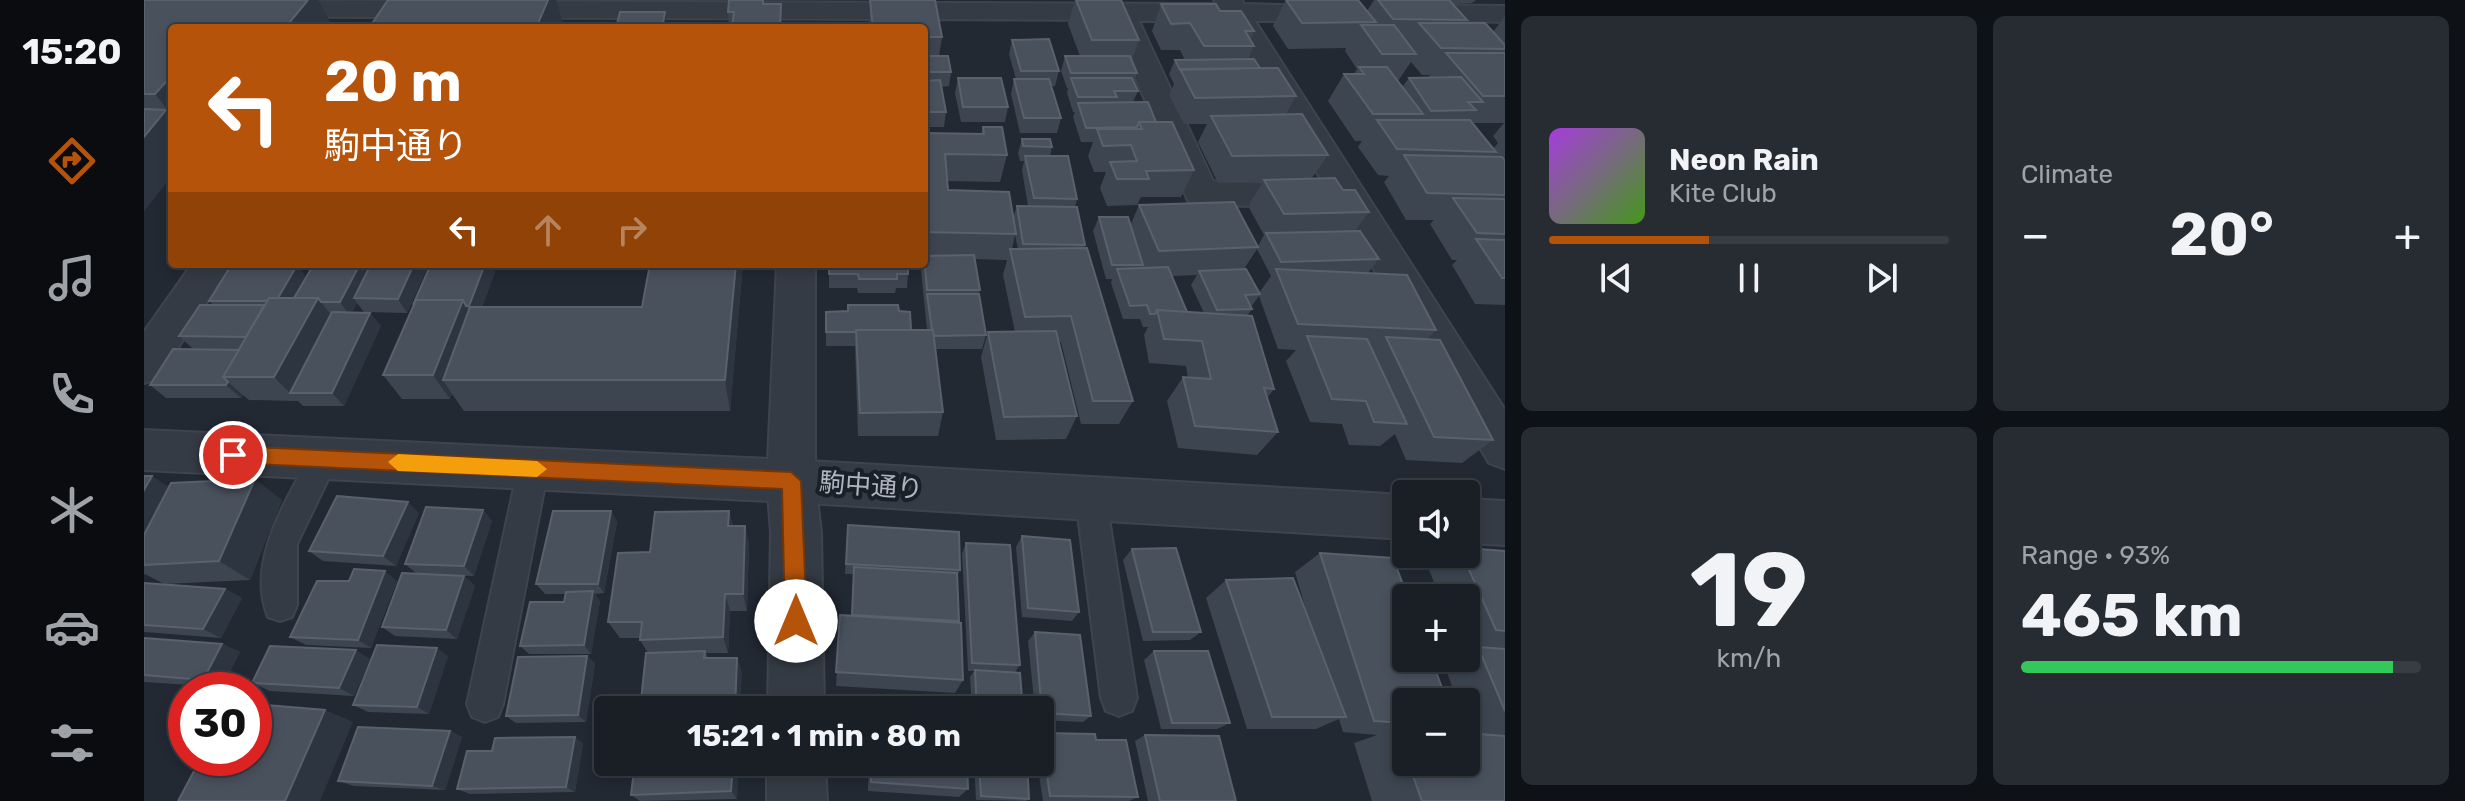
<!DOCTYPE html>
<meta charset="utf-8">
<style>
body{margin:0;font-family:Rubik,"Noto Sans JP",sans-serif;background:#272c32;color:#f1f3f6;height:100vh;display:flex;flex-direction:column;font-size:30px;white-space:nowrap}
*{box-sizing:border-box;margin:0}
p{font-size:26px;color:#9fa2a7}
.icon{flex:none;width:44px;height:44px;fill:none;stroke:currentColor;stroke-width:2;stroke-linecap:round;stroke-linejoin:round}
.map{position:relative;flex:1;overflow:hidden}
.panel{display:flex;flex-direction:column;gap:16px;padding:16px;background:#0e1115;width:960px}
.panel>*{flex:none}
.banner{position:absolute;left:24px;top:24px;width:760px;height:244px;border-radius:8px;box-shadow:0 4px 12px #0003,0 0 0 2px #383d43;background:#b45309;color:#fff;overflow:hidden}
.controls{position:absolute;left:1248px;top:480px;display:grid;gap:16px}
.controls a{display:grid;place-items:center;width:88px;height:88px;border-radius:8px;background:#1a1f26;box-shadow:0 4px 12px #0003,0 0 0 2px #383d43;font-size:40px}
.speed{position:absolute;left:24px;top:672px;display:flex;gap:16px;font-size:40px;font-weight:700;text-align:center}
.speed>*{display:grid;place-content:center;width:104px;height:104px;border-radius:50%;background:#1a1f26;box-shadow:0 4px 12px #0003,0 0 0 2px #383d43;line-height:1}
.speed .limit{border:12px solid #d22;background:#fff;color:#111}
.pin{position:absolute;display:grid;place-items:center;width:68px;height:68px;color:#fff;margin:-34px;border:4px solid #fff;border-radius:50%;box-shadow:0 2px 8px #0007}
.me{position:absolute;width:88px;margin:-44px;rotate:0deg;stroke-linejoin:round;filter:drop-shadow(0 0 6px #0008)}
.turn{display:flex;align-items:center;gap:28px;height:168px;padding:0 24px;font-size:36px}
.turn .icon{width:104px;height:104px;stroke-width:2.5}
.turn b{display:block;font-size:56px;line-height:68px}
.lanes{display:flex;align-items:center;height:76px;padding:0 24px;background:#0003;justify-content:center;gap:40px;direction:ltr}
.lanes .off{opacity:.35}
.big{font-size:60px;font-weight:700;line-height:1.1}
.panel .widget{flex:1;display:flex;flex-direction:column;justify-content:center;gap:12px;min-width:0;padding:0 28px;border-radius:12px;background:#272c32}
.panel .dial{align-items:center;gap:0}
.dial b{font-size:104px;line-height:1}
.song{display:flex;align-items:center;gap:24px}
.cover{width:96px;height:96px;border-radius:12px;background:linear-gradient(135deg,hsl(280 70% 55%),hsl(100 70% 35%))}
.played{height:8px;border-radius:4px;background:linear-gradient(90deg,#b45309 40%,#383d43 40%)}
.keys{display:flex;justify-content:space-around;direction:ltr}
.heat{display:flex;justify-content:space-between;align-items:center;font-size:44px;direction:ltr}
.charge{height:12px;border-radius:6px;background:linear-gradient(90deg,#34c759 93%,#383d43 0)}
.panel .tiles{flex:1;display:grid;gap:16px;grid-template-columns:repeat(2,1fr)}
.trip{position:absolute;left:450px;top:696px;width:460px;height:80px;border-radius:8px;background:#1a1f26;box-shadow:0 4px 12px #0003,0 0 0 2px #383d43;font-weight:700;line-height:80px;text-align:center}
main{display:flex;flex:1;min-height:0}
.tab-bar{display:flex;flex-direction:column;width:144px;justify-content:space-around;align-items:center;background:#0a0c0f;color:#9fa2a7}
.tab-bar .icon{width:56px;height:56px}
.tab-bar .selected{color:#b45309}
.tab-bar b{font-size:36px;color:#f1f3f6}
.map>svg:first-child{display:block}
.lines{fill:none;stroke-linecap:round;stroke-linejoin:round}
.service-casing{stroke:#3e444e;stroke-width:4}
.minor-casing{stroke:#3e444e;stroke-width:4}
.tertiary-casing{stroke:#3e444e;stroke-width:4}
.service{fill:#353b44;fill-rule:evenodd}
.minor{fill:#353b44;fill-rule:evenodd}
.tertiary{fill:#353b44;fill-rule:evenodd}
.wall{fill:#3d4551;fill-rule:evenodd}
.shaded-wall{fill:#2d3540}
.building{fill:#49515d;stroke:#59616d;stroke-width:2}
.route{fill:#b45309;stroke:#753606;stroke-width:2}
.slow{fill:#f59e0b}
.labels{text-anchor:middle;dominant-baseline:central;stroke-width:8;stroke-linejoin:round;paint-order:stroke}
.street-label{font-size:26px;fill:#afb5c1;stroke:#1a2028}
</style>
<main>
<nav class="tab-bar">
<b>15:20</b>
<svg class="icon selected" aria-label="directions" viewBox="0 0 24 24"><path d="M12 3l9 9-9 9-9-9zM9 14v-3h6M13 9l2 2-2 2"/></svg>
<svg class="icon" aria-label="music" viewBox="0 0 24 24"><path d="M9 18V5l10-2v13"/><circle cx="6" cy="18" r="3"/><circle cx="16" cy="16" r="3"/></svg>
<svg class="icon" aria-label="phone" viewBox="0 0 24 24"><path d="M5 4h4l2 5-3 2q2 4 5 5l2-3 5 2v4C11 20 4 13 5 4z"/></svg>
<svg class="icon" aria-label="climate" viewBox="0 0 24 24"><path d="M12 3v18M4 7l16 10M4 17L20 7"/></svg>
<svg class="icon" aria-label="car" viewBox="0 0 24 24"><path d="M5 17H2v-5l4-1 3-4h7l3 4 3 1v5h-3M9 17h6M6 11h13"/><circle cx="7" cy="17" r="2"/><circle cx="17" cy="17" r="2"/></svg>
<svg class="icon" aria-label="filters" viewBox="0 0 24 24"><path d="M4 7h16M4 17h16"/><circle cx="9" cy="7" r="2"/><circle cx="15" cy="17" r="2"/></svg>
</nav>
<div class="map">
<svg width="1361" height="801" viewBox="0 0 1361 801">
<rect width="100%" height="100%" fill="#222933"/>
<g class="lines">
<g class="service-casing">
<path id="service" d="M179 446 189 450 194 459 153 544V605L148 617 136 621 124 617C101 561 144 498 169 450Z
M389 456 400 460 404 469 359 704 354 717 341 722 328 717 323 704 374 469 378 460Z
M947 485 958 489 962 499 993 698 988 711 975 716 962 711 957 698 932 499 936 489Z"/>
</g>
<g class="minor-casing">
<path id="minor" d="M0 0 1073 4 1070 0H1098L1100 4 1204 7 1208 13 1204 19 1194 21H1111L1361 410V469L1345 463 1187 197 1183 203 1170 207 1057 205 1044 201 967 20 0 16ZM995 21H1083L1181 186 1069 181Z
M1258 5 1361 6V22L1248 19 1244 13 1248 7Z
M48 264H87L15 378 0 383V332Z
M633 264H671V481L677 532 680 710H624L627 532 623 481Z
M623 762H681L683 801H623Z"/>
</g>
<g class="tertiary-casing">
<path id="tertiary" d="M0 430 647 460 1262 495V539L647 502 0 470Z
M1322 499 1361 501V545L1322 543Z"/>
</g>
<use href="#service" class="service"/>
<use href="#minor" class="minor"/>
<use href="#tertiary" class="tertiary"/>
</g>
<path class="wall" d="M0 0 189 27 188 28H28V175L0 211Z
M461 0H486V1H461Z
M726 0 798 37 795 56 807 72 805 86 797 87 802 112 800 127H780V28H725Z
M931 0H977L995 40 988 60 993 73 990 82 994 91 989 102 1012 122 1050 170 1037 197H997L993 205 963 206 956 188 962 172H950L944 156 949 142H937L929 117 931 112H929L923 93 924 88H923L917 71 921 56H936L924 24Z
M1142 0 1223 11 1230 0H1332L1328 3 1309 4 1323 20 1321 23 1349 32 1361 16V305L1331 304 1308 265 1313 260H1308L1286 224 1290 220H1262L1240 182 1245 176 1234 175 1214 147 1218 141H1211L1184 101 1200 74H1210L1213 69 1201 51 1202 48 1144 49 1129 26ZM1267 62 1278 75H1286L1285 77 1265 78 1258 87 1254 81ZM1328 123H1360L1349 136 1354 143 1349 149Z
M619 4H637L638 28H585L584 12Z
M1017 4 1076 11 1110 31 1106 40 1110 46 1104 59 1152 96 1142 114 1184 155 1168 178 1199 190 1225 212 1211 231 1235 259 1224 273 1292 330 1283 339 1349 440 1318 463 1262 460 1251 434 1236 446 1205 445 1198 424 1166 422 1142 361 1152 350 1134 349 1115 296 1107 307 1108 309 1103 316 1130 389 1123 398 1134 432 1113 455 1034 448 1023 401 1039 377 1044 378 1042 366 1005 363 1000 335 1004 327H999L996 319H979L967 283 968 279H962L949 231 955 217 986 226 995 205 1114 246 1120 235 1104 206 1119 182 1074 183 1054 142 1063 124H1040L1025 95 1030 84 1025 74 1031 60H1041L1036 50H1017L1008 31ZM1113 249 1127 276 1115 293 1100 269ZM1053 275 1047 285 1060 313 1043 312 1028 276Z
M868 40 915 71 911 86H907L917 118 913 133H876L867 94 870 79H872L865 54Z
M814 78 864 107 861 122H817L811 93Z
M839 127 863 155 856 182 803 181 804 190 869 218 873 206H884L878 170 880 161H876L874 153 878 139 908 147 906 156 933 199 931 207 941 245 940 248 989 401 975 424H937L917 342H915L933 416 922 439 852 440 837 357 844 332H871L859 275 863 260 831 259 836 290 834 294 842 335 838 349H792L799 412 794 436H714L711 346H682V312L755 311 767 330H783L777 270 778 264H780V133L837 134ZM871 235 874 249H868Z
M170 264H224L226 267 284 266 263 313 220 312 213 303 208 312 226 313 237 326 200 406H159L154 401 105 400 99 395 97 398H22L6 385 49 349 35 336 69 305 65 301 153 265 162 277Z
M599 264 586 411H320L308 394 306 399H258L239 375 351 272 338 307H498Z
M685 264 764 274 763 288H752L751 293H714L713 288H685Z
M0 476 25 487 138 500 106 580 20 584 1 574 0 575Z
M339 510 348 521 330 576 273 574 261 564Z
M467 511 473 522 460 593 451 594 456 601 447 654H385L376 646 420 602 422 594H401L392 584Z
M585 511 589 526H601L605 545 603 611H586L584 653H562L564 658 598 672 504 653 496 640V638H476L464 622 506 552Z
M275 513 252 566 179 561 165 551Z
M704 525 816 570 813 577 814 623 819 680 811 693 692 686 696 615 708 616 710 574H701Z
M878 536 935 612 928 621 878 617 872 547Z
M822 543 876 665 871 672 879 710H828L826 677 830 671H824L818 554Z
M988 549 1057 632 1046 640 999 641 979 560Z
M1361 551V801H1228L1210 743 1233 735 1199 732 1195 719 1172 729H1103L1062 598 1082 580 1165 621 1151 572 1176 553 1262 658H1322V652L1334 647H1322V598H1296L1284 567 1305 554ZM1302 670 1314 702H1322V722L1327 734 1322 762H1262V702H1275L1300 693 1293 673Z
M320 576 331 586 313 639 251 636 238 627Z
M205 581H253L227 648 162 645 146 637Z
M0 583 81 589 98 598 77 638 0 632Z
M891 632 947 716 939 722 896 720V710H891L884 641Z
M0 638 78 644 96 652 78 687 0 682Z
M1010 651 1086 723 1073 729H1017L1000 660Z
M304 656 285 714 224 712 209 705Z
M443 656 451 664 442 722 372 723 362 716Z
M226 659 210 696 126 691 108 683Z
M306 731 318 737 301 790 210 786 194 781Z
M897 733 952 740 994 797 985 801H899L893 762H896Z
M1001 735 1092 801H1004L991 741Z
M439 743 431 792 326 794 313 789Z
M594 762 593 799 496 801 487 795Z
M725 762H823L824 789 815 797 724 791Z
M830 762H883L885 799 882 801 832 800Z"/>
<path class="shaded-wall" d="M164 0H174L189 27 188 28H141Z
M404 0H412L419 23 417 28H392Z
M521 12 523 28H518Z
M28 75V115L11 94Z
M22 110 28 117V175L0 211V137Z
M216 264H224L229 272 210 298 213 303 206 316 196 302Z
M270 264H283L284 266 263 313 254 299Z
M341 264H347L351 272 333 319 325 306Z
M592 264H599L586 411 581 380Z
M153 265 164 279 152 302 132 301Z
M174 298 194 324 146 393 130 377Z
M319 300 334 326 299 380 308 394 306 399 289 375Z
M226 313 237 326 200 406 188 393Z
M84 382 99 395 97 398 82 385Z
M8 476 40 497 0 565V490Z
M111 479 138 500 106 580 75 561Z
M264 502 275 513 252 566 239 556Z
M339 510 348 521 330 576 320 566Z
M467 511 473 522 460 593 454 584Z
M585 511 590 531 584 526Z
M601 526 605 545 603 611 599 594Z
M241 571 253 581 227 648 214 640Z
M320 576 331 586 313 639 302 630Z
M81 589 98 598 77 638 59 629Z
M449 591 456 601 447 654 440 645Z
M581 594 586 611 584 653 579 637Z
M78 644 96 652 78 687 59 680Z
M293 648 304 656 285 714 273 707Z
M212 650 226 659 210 696 195 688Z
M443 656 451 664 442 722 434 715Z
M593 658 598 672 596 710H591Z
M181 710 209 722 176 801H141Z
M306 731 318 737 301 790 288 786Z
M431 737 439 743 431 792 422 787Z
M589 762H594L593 799 587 791Z"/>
<path class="building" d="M0 0H164L141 28H28V75L11 94H0Z
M244 0H404L392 28H225Z
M585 0H619V4H637L636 28H588L590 12H584Z
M726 0H791L798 37H780V28H729Z
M932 0H977L995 40H948Z
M1142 0H1214L1232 22 1158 23Z
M1234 0H1305L1323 20 1249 19Z
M1017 4H1072L1076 11H1097L1110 31H1101L1110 46H1060L1046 23 1027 24Z
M476 12H521L518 28H472Z
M1275 23H1341L1361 45V49L1297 48Z
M1217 25H1250L1272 54H1238Z
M905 39 915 71H877L868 40Z
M1302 53H1361V96H1339Z
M780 56H804L807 72H780Z
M921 56H986L993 73H927Z
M1110 59 1116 68 1036 70 1031 60Z
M1215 67H1243L1279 114H1229L1200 74H1220Z
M1134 68 1152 96 1051 98 1036 69Z
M1317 77 1339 102H1324L1332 110 1287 111 1265 78Z
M814 78H857L864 107H819Z
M927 78H988L994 91H970L973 97H934Z
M870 79H905L917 118H880Z
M796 80 802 112H780V81Z
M1004 102 1012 122H995L993 127 942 128 934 103Z
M0 109 22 110 0 137Z
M1158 114 1184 155 1088 156 1067 116Z
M1233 120H1326L1352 152 1253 149Z
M995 122H1028L1050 170 1002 171 1005 179H973L966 162 993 161 987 145 959 146 953 129H998Z
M839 127H858L863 155 801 154 804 190 865 192 872 234 780 232V133L840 134Z
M878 139H906L908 147 879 146Z
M1260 155 1358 157 1361 161V195L1283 193Z
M881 156H924L933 199 890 198Z
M1191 178 1199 190H1211L1225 212 1140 214 1120 180Z
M1309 198 1361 199V234L1333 233Z
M1090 202 1114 247 1015 251 995 205Z
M873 206 933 207 941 245 879 244Z
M955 217H984L999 265H968Z
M1216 231 1235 259 1137 262 1122 233Z
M1332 239 1361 240V278H1358Z
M943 248 989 401H949L927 316 881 317 866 249Z
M830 255 836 290H783L780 256Z
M88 264 153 265 134 298H125L123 301H65Z
M170 264H216L196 302H177L174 298H150Z
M227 264H270L254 299 210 298Z
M287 264H341L325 306H322L319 300H272L269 305Z
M506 264H592L581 380H299L326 307H498Z
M685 264H764V274H753V279H715L714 274H685Z
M1024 267 1043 312 1013 310 1011 314H1006L1003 305 986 306 973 269Z
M1102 269 1116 294 1101 295 1108 309 1073 310 1055 271Z
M1132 269 1263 275 1292 330 1154 324Z
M783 294H835L842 335 790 336 789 330H788Z
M125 298H174L130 377H79Z
M272 300H319L289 375H239Z
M56 305H120L102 337 35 336Z
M704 305H754L755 311 766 312 767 330H712V332H682V312L704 311Z
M1013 310 1108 316 1130 389 1120 388 1134 432 1051 426 1039 377 1067 379 1058 341 1020 339Z
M188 312 226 313 188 393H146Z
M712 330H789L799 412 716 413Z
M912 331 933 416 860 417 844 332Z
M1163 336 1223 339 1263 424 1230 422 1222 401 1188 399Z
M1242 337 1296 340 1349 440 1290 437Z
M29 349 95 350 79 377 84 382 82 385H6Z
M0 476H8L0 490Z
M111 479 75 561 0 565V535L27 483Z
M193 496 264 502 239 556 165 551Z
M282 507 339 510 320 566 261 564Z
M409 511H467L454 584H392Z
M585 511 584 526H601L599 594H581L579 637 496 640 498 622H464L474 553 506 552 511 512Z
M704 525 815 532 816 570 702 564Z
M878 536 926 540 935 612 884 608Z
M822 543 866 545 876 665 828 663Z
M1032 548 1057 632H1009L988 549Z
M1322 548 1361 551V631L1352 630 1318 554H1322Z
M1176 553 1249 558 1264 598H1262V658H1315L1317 663 1288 661 1300 693 1264 690 1268 702H1262V723L1230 721Z
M710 567 813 573 815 621 708 615Z
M210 569 241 571 214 640 146 637 173 581H205Z
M258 573 320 576 302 630 238 627Z
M1149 578 1202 717H1128L1082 580Z
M0 583 81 589 59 629 0 625Z
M449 591 440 645 376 646 386 602H420L422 592Z
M696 615 817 623 819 680 692 672Z
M891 632 936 635 947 716 898 713Z
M0 638 78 644 59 680 0 675Z
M233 645 293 648 273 707 209 705Z
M126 646 212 650 195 688 108 683Z
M1334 647 1361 649V711Z
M561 651 560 658H593L591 710H496L502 653Z
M1010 651H1064L1086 723H1028Z
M443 656 434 715 362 716 374 657Z
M831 670 876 673 879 710H833Z
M110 704 181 710 141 801H34L57 758H110Z
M729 704 821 710H729Z
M214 727 306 731 288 786 194 781Z
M1253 728 1262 729V755Z
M897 733 951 734 952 740H982L994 797 906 796Z
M1322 733 1361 736V801H1278L1264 762H1322Z
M1001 735 1075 736 1092 801H1016Z
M431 737 422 787 313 789 323 751H348L351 738Z
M491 762H589L587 791 487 795Z
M727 762H823L824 789 727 782Z
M835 762H883L885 799 837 796Z"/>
<path class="route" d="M89 446 647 472 657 481 663 621 660 629 652 632 644 629 641 621 638 489 89 463 80 455Z"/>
<path class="slow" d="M254 454 393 461 403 469 393 477 254 471 244 462Z"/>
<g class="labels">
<g class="street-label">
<text transform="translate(727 486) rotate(4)">駒中通り</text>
</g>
</g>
</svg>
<div class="controls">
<a><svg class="icon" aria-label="sound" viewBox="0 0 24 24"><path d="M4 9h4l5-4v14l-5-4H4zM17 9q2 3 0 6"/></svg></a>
<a>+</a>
<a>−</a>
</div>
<div class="speed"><div class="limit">30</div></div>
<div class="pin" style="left:89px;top:455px;background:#d93025"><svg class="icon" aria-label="arrive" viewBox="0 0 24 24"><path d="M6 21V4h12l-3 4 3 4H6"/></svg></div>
<svg class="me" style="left:652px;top:621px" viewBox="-20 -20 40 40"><circle r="19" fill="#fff"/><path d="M0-13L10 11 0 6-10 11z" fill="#b45309"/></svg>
<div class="trip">15:21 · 1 min · 80 m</div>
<div class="banner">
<div class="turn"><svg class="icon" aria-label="left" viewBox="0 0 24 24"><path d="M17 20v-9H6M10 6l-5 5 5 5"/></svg><div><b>20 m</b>駒中通り</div></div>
<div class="lanes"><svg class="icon" aria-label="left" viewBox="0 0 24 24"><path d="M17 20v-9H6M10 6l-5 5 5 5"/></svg><svg class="icon off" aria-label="ahead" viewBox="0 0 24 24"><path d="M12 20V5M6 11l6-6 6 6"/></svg><svg class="icon off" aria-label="right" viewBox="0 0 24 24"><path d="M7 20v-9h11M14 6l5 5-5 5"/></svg></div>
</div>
</div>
<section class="panel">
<div class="tiles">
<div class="widget">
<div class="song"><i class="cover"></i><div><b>Neon Rain</b><p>Kite Club</p></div></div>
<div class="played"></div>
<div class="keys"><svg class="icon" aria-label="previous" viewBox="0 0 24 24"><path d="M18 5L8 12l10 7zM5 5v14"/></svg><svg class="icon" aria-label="pause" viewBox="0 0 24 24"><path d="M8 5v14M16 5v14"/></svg><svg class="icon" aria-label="next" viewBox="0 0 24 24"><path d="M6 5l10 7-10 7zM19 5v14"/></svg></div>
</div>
<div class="widget"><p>Climate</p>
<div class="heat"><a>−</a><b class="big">20°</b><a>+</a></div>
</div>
<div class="widget dial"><b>19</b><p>km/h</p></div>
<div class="widget"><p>Range · 93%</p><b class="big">465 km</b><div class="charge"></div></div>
</div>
</section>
</main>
